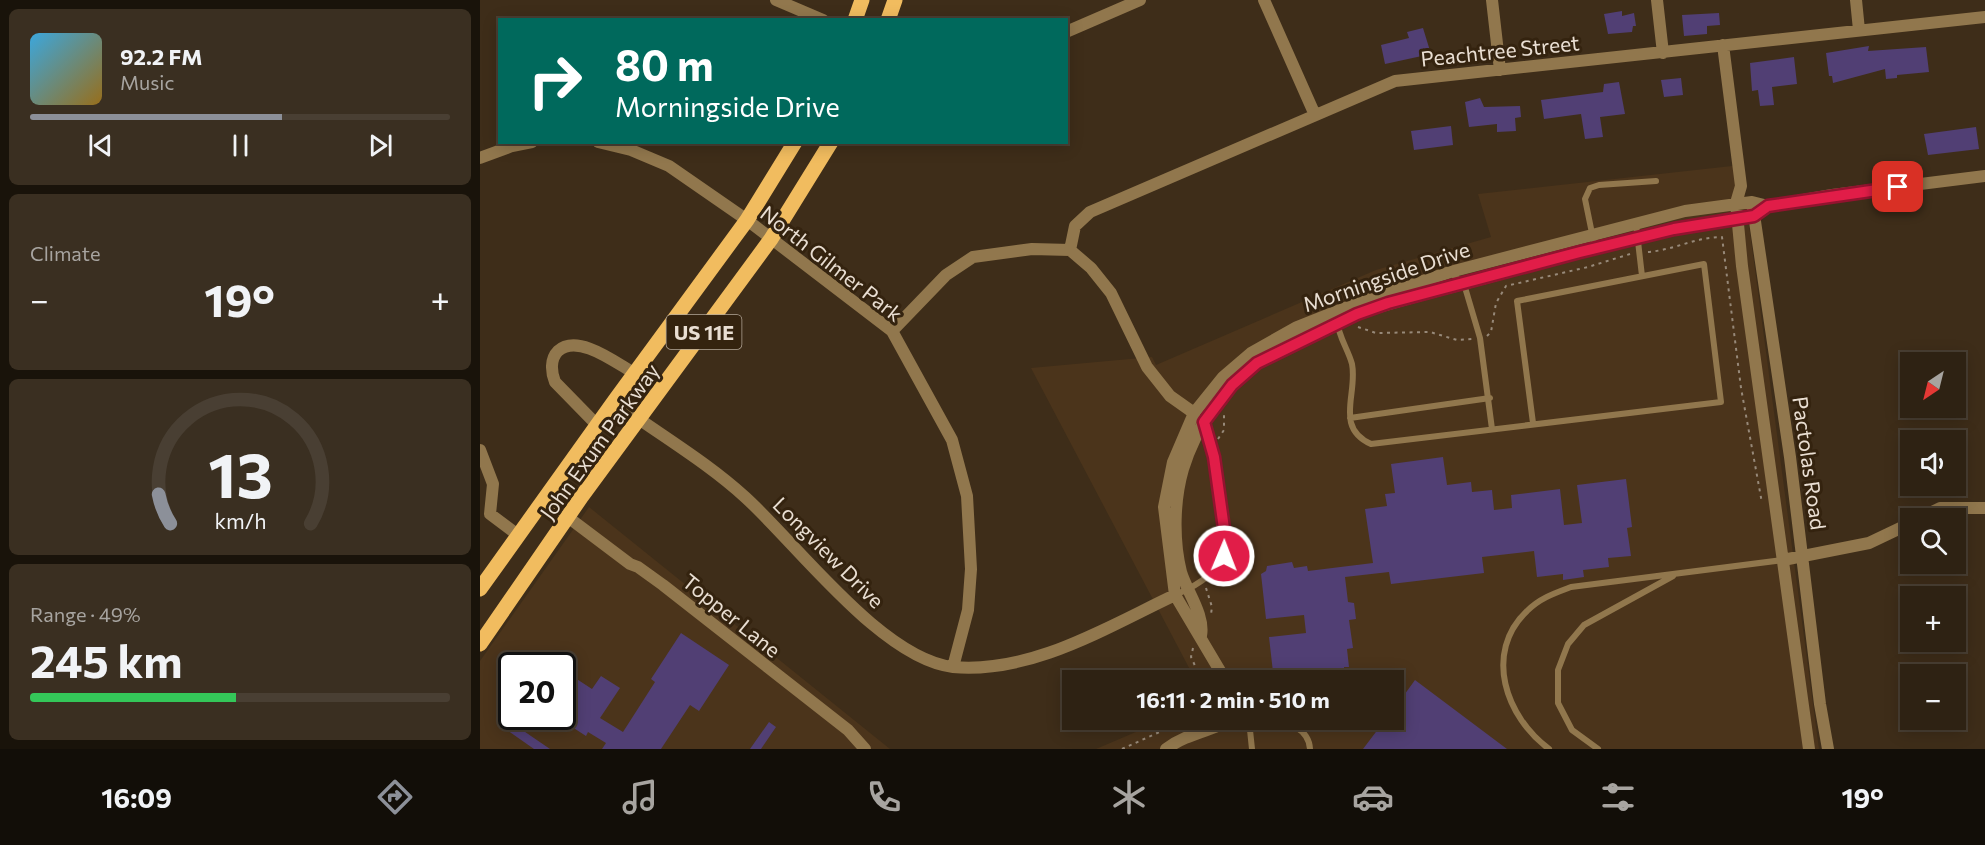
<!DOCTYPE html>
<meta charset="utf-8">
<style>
body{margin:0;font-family:Commissioner,sans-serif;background:#3a2f21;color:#f1f3f6;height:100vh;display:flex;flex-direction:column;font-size:22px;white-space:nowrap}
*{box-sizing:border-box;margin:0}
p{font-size:20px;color:#a7a4a0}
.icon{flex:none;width:33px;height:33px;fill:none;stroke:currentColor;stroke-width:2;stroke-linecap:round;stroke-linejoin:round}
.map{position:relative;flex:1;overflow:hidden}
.panel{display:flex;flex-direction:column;gap:9px;padding:9px;background:#19130a;width:480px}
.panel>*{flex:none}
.guide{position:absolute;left:18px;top:18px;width:570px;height:126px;border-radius:0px;box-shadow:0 3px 15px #0003,0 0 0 2px #493f33;background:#00695c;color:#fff;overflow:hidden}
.needle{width:39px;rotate:215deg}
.controls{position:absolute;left:1420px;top:352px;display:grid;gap:12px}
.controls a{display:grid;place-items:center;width:66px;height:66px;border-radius:0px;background:#2e2213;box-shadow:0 3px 15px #0003,0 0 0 2px #493f33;font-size:30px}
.speed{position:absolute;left:18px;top:652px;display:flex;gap:12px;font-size:30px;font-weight:700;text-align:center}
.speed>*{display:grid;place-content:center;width:78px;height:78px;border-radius:50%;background:#2e2213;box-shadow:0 3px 15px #0003,0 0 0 2px #493f33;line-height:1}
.speed .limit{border:3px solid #111;border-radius:9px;background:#fff;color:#111}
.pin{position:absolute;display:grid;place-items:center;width:51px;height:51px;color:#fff;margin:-26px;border-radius:12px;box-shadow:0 3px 9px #0006}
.me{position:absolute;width:66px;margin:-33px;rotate:1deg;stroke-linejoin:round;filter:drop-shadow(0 0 4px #0008)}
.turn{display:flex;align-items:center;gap:21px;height:126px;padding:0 18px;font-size:27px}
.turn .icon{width:78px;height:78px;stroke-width:2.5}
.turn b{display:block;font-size:42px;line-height:51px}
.big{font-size:45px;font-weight:700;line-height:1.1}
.panel .widget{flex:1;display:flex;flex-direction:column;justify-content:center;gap:9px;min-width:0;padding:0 21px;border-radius:9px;background:#3a2f21}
.panel .dial{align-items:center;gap:0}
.dial svg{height:156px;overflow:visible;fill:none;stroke:#493f33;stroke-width:7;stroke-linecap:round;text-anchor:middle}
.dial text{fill:#f1f3f6;stroke:none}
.song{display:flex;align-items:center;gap:18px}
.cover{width:72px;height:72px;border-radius:9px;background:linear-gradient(135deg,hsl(200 70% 55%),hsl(40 70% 35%))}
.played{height:6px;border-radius:3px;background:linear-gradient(90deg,#8c9099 60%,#493f33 60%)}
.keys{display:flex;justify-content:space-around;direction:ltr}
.heat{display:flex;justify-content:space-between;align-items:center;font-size:33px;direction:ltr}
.charge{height:9px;border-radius:4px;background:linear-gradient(90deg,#34c759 49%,#493f33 0)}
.trip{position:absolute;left:582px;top:670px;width:342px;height:60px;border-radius:0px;background:#2e2213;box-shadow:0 3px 15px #0003,0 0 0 2px #493f33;font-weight:700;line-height:60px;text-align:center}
.dock{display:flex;height:96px;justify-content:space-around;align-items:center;background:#120e08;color:#a7a4a0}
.dock .icon{width:42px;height:42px}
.dock .active{color:#8c9099}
.dock b{font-size:27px;color:#f1f3f6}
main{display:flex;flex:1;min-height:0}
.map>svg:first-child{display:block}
.built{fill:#4b341b;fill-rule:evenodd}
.building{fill:#513f74}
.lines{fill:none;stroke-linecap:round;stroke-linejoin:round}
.path{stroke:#978979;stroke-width:2;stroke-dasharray:3 4.5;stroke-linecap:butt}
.service{stroke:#91774d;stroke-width:6}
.minor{stroke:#91774d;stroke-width:12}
.primary{stroke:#f1bc5f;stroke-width:15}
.route-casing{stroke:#92132f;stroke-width:15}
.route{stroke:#e11d48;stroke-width:10}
.labels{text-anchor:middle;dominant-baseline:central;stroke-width:6;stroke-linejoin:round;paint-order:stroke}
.shield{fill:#34230f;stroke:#b3a698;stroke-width:1.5}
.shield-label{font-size:20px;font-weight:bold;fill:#e9ded2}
.street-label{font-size:21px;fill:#e9ded2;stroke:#34230f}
</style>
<main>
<section class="panel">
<div class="widget">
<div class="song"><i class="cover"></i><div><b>92.2 FM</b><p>Music</p></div></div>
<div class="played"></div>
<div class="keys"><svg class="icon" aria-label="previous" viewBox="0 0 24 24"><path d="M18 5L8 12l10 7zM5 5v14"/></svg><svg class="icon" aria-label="pause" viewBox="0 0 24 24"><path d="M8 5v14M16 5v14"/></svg><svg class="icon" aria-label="next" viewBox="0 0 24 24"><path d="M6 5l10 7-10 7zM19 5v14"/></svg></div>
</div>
<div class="widget"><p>Climate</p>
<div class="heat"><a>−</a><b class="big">19°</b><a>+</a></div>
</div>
<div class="widget dial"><svg viewBox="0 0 100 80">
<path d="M14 69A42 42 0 1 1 86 69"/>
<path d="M14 69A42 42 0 0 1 8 54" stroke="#8c9099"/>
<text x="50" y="56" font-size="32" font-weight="700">13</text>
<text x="50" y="72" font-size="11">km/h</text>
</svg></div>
<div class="widget"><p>Range · 49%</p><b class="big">245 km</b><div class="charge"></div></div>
</section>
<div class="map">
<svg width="1505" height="749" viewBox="0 0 1505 749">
<rect width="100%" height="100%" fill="#3e2d19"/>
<path class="built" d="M1261 165 1339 749H616L684 720H914V681H716L551 368 672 357 676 365 896 270 1011 237 998 194Z
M109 507 410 749H0V661ZM32 666H82V717H32Z"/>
<path class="building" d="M1142 11V16L1154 13 1156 26H1153L1152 32 1128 34 1124 14Z
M1239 13 1240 25 1227 26V34L1204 36 1202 15Z
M943 28 951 54 905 64 901 45 929 38 927 32Z
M1389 46 1388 51 1446 47 1449 72 1417 75V78L1406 79 1405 69 1353 83 1352 76H1349L1346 53Z
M1314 57 1317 84 1292 87 1294 105 1280 106 1278 90 1272 91 1270 63Z
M1201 78 1203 95 1184 97 1181 80Z
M1139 82 1145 114 1120 117 1123 137 1105 139 1101 114 1064 119 1061 100 1123 92 1124 84Z
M1000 98 1004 107 1040 106 1041 117 1035 118 1036 131 1017 132V124L989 127 985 102Z
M971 126 973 145 934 150 931 131Z
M1496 127 1499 149 1448 155 1444 134Z
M963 457 967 485 991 482 992 492 1012 490 1014 510 1032 508 1031 495 1080 489 1084 525 1102 523 1097 485 1146 479 1152 527 1147 528 1151 556 1128 558 1129 567 1103 570 1104 577 1083 580V574L1057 577 1054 551 1002 557 1004 573 911 584 909 572 865 577 868 602 874 603 876 619 869 620 873 648 867 649 869 667H864L865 676 794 681 789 637 826 633 824 615 786 619 781 574 786 571 787 566 812 562 814 568 827 566 828 571 893 563 885 509 907 506 905 494 915 493 911 464Z
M201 633 249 665 219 711 210 705 181 749H122L126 743 108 732 106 736 89 725 92 721 82 715V683L89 674 112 689 121 676 140 688 120 718 143 732 175 682 171 679Z
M935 680 1027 749H883L905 720H914V709Z
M289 722 296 727 281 749H270Z
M32 723 70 749H54L27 730Z"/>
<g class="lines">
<path class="path" d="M1168 252C1194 250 1216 237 1242 237L1261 388 1282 503
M878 327 896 333 950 332 977 340 993 339
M1007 336 1011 332 1016 303 1026 286 1108 267 1150 254
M738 439 744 430V414
M726 588 732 607 731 614
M713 648 711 657 722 681
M642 749 706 720"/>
<path class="service" d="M1156 224 1162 276
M1115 248 1105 199 1110 188 1119 185 1176 181
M970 272 984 284 1000 338 1012 429
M857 320C858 336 868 349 872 364 878 394 854 427 891 444L1241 402 1224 264 1037 301 1053 423
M136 401 158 419
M870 418 1010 398
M62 505 88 517
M695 595C721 584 740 572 746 543 741 508 740 438 714 413
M756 720 770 730
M790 720C808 721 829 729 830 749
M772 749 770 730 781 720
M1069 749C1026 717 1003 653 1047 611 1060 598 1075 593 1091 587L1303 560
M1118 749 1092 730 1078 703V670L1088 644 1104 625 1193 576"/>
<path class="minor" d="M296 0 343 20
M784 0 835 115
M1012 0 1020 70
M1177 0 1183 53
M1376 0 1379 30
M586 32 660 0
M1243 45 1261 186 1256 203 1262 266 1329 749
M118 142 151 150 189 166 267 220 412 331 472 440 487 496 491 569 488 610 473 667
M0 158 32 146 52 142
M1273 208 1310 457 1340 704 1348 749
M590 250 595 226 610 212 915 81 1505 17
M412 331 466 275 493 257 552 249 590 250 611 268 631 293 667 367 690 396 714 413
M159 419C195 444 232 467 265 497 317 544 402 659 473 667 552 674 627 627 695 595
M118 426 75 382C71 372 70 359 78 351 98 333 136 363 154 373
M0 450 13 484 10 514 38 535
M89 518 150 564 158 567 183 585 368 730 385 749
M1438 519 1460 508H1505
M1303 560 1389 543 1431 523
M721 636C725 615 707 592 701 572 693 540 694 500 703 469 716 427 742 389 777 363 837 319 913 303 983 284 1080 258 1175 229 1274 216L1288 206
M746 681 695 595 684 507 693 462 714 413 743 377 771 353 817 327 880 302 970 272 1205 211 1272 202 1288 206 1352 195 1505 176
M686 749C706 734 730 731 752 720"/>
<path class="primary" d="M375 20 382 0
M408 20 415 0
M0 589 135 400 267 220 315 142
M0 644 102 496 291 239 351 142"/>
</g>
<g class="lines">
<g class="route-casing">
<path id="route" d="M744 556 746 543 734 457 724 422 752 385 777 363 877 314 908 303 1100 252 1194 229 1274 216 1288 206 1418 187"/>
</g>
<use href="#route" class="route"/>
</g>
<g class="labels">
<rect class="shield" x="186.5" y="315" width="75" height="34" rx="4.5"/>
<g class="shield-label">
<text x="224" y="332">US 11E</text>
</g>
<g class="street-label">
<text transform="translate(1020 50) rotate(-6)">Peachtree Street</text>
<text transform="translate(352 263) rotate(38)">North Gilmer Park</text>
<text transform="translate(906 276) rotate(-19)">Morningside Drive</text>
<text transform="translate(119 441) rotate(-54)">John Exum Parkway</text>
<text transform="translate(1330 463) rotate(82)">Pactolas Road</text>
<text transform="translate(349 552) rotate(45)">Longview Drive</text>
<text transform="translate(252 615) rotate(39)">Topper Lane</text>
</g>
</g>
</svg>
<div class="controls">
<a><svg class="needle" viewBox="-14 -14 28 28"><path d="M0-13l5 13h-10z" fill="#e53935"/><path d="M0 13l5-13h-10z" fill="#a7a4a0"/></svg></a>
<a><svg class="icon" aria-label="sound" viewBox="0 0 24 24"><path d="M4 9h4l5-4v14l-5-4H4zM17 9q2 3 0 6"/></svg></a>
<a><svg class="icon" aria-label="search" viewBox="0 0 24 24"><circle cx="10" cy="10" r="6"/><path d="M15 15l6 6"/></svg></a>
<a>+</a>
<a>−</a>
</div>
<div class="speed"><div class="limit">20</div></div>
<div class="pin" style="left:1418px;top:187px;background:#d93025"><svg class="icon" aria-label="arrive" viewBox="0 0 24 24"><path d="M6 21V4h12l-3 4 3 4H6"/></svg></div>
<svg class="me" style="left:744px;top:556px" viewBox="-20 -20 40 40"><circle r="17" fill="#e11d48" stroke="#fff" stroke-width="3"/><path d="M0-11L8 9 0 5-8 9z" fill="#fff"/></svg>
<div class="trip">16:11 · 2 min · 510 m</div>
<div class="guide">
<div class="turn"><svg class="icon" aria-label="right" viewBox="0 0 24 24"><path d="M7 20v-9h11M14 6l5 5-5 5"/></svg><div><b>80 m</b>Morningside Drive</div></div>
</div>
</div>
</main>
<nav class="dock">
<b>16:09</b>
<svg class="icon active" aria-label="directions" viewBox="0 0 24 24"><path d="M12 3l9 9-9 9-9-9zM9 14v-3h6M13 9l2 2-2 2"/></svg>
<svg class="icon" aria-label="music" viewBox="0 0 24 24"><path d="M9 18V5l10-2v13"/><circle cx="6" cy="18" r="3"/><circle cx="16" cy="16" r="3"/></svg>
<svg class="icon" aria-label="phone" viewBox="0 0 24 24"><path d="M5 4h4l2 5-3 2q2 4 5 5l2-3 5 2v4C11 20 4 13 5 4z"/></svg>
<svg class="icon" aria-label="climate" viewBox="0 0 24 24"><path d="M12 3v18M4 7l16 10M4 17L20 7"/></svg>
<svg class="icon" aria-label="car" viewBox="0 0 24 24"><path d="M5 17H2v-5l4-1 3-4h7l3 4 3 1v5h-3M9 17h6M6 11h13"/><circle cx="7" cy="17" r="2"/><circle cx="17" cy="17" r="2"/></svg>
<svg class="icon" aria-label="filters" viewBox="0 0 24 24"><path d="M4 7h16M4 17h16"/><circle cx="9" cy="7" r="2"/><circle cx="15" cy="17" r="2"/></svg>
<b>19°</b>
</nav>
